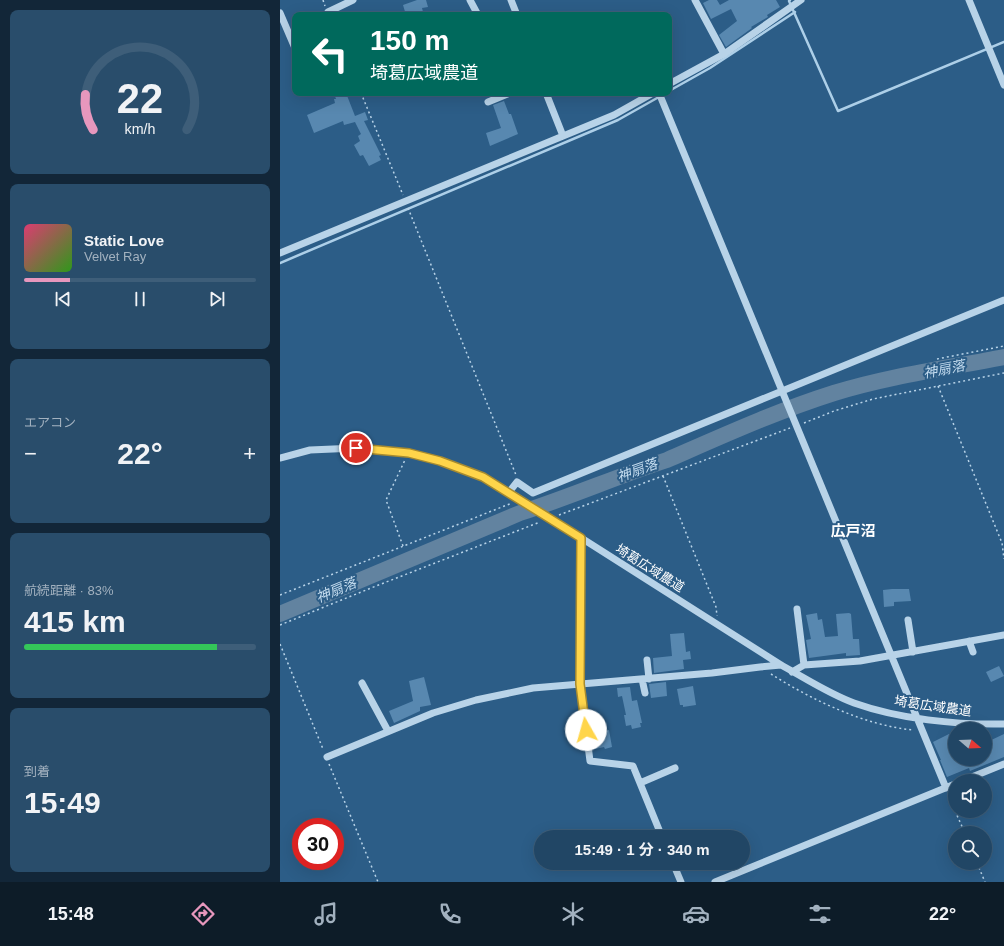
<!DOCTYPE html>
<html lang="ja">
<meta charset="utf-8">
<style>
body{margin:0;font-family:Helvetica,"Noto Sans JP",sans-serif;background:#294d6b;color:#f1f3f6;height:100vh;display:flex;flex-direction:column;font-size:15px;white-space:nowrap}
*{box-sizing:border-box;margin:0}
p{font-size:13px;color:#a2b1bf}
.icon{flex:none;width:22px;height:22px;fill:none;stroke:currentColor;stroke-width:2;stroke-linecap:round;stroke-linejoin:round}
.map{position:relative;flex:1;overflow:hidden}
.details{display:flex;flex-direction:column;gap:10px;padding:10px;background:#122638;width:280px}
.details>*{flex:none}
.guide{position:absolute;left:12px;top:12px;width:380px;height:84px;border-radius:8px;box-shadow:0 4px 16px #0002,0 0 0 1px #3e5e79;background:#00695c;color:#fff;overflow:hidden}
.needle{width:26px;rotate:109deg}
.buttons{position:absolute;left:668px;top:722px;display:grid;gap:8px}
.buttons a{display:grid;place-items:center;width:44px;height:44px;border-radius:50%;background:#214665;box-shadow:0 4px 16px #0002,0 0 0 1px #3e5e79;font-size:20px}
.speed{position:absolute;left:12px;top:818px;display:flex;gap:8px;font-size:20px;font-weight:700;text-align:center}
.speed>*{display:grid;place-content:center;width:52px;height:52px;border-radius:50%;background:#214665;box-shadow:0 4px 16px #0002,0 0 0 1px #3e5e79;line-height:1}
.speed .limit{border:6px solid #d22;background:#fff;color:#111}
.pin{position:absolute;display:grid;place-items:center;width:34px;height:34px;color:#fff;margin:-17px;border:2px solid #fff;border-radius:50%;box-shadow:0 1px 4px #0007}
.me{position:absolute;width:44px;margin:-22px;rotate:353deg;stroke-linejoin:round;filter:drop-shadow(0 0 3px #0008)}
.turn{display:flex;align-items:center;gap:14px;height:84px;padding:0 12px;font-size:18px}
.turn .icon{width:52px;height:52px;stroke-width:2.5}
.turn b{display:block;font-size:28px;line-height:34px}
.big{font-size:30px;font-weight:700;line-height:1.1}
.details .card{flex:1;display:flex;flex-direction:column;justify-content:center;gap:6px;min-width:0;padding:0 14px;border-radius:8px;background:#294d6b}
.details .dial{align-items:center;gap:0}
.dial svg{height:104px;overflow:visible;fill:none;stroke:#3e5e79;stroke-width:7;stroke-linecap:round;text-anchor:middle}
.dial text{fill:#f1f3f6;stroke:none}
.song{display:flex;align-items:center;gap:12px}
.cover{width:48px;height:48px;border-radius:6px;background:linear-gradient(135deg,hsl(340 70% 55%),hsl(110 70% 35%))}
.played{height:4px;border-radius:2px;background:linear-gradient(90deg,#e797bd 20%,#3e5e79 20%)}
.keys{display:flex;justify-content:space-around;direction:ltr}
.heat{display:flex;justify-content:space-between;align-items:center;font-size:22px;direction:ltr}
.charge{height:6px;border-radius:3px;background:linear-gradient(90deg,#34c759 83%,#3e5e79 0)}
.trip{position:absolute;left:254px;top:830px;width:216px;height:40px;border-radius:20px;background:#214665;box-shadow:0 4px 16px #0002,0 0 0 1px #3e5e79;font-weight:700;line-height:40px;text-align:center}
.tab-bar{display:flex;height:64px;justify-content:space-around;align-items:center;background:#0d1c28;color:#a2b1bf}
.tab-bar .icon{width:28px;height:28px}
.tab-bar .on{color:#e797bd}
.tab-bar b{font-size:18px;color:#f1f3f6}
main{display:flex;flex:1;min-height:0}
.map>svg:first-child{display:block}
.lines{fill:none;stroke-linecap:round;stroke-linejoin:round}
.stream{stroke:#adcfe8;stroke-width:2.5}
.river{stroke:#6283a0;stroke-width:16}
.building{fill:#5888b0}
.path{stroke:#b8d3e8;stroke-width:1.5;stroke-dasharray:2 3;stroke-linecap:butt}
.minor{stroke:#b8d3e8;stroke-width:7}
.route-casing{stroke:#a68a30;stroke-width:10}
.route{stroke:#ffd54a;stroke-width:7}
.labels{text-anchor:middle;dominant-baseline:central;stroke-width:4;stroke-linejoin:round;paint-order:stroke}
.street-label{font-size:13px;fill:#fff;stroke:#2c5d87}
.water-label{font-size:14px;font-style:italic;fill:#c4dcef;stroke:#2c5d87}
.quarter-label{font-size:15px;font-weight:bold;fill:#fff;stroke:#2c5d87}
</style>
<main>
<section class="details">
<div class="card dial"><svg viewBox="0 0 100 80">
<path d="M14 69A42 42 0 1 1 86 69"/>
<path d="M14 69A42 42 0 0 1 8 42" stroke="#e797bd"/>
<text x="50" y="56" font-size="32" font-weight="700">22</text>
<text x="50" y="72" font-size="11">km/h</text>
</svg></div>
<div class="card">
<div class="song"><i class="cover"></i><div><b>Static Love</b><p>Velvet Ray</p></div></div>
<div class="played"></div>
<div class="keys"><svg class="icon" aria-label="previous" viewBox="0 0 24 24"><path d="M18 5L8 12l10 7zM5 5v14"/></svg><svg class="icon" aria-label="pause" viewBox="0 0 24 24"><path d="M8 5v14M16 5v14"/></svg><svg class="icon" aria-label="next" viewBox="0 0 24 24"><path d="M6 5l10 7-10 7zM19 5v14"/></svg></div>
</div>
<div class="card"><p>エアコン</p>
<div class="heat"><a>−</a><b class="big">22°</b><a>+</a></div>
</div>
<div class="card"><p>航続距離 · 83%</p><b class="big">415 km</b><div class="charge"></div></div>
<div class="card"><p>到着</p><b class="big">15:49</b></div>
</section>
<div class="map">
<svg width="724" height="882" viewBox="0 0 724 882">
<rect width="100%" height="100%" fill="#2c5d87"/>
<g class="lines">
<path class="stream" d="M510 0 509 1 558 111 724 42
M389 91 430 68 515 12
M0 263 338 120 386 93"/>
<path class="river" d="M0 614 240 513C290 497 338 476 387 460 442 436 497 411 554 393 609 376 668 368 724 357"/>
</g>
<path class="building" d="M137 0H146L148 7 142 8 143 12 134 15H126L123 5Z
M429 0H437L440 5 449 0H496L500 7 487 15 488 17 471 27 472 28 446 47 439 35 457 21 451 9 431 19 423 3Z
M54 93H66L75 116 85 112 88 120 84 121 101 155 99 156 101 160 89 166 83 155 80 156 74 145 80 141 78 136 81 134 75 122 64 125 63 121 34 133 27 115 55 103 54 99H56Z
M224 101 229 114H231L238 134 210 146 206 133 221 128 213 105Z
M612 589H629L631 601 614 602V606L604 607 603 590Z
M537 613 538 620 542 619 545 637 558 636 556 614 569 613 571 614 573 639H579L580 655 566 656V653L529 658 526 640 531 639 526 615Z
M404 633 406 652 410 651 411 659 403 660 404 669 374 673 373 658 392 656 390 634Z
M719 666 724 676 711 682 706 672Z
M144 677 151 705 140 707V711L114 723 109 711 133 701 129 681Z
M386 682 387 696 371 698 369 684Z
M413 686 416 705 403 707V705H400L397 689Z
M350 687 352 701 357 700 362 723H360L361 727 352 729 351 725 346 726 344 715H346L342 696 338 697 337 688Z
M329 730 332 747 325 749 324 747 315 749 311 734Z
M669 734 675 746V759H705V743L724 734V757L690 771 689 768 667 777 660 760H661L653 742Z"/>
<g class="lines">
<path class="path" d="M43 0 45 6
M81 93 123 195
M128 208 236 475
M657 359 724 346
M658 386 722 543 724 559
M524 423 554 411 593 399 724 373
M383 476 436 607 437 616
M279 515 510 428
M123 546 106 500 125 460
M0 595 232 503
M0 625 91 588 260 522
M0 644 43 749
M491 674C532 700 586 726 634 730
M49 764 98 882
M669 795 675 810
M675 811 685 833
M697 863 705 882"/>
<path class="minor" d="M190 0 198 15
M231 0 237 15
M415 0 444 54
M689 0 724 85
M48 12 73 0
M0 13 15 48
M389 84 444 54 521 0
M266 93 283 136
M379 93 666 788
M208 102 230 93
M0 253 334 115 373 93
M0 458 30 450 76 448 129 453 160 461 203 477 229 492 501 665C525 678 549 694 574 703 619 719 676 725 724 724
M229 492 237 482 253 493 724 300
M301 538 300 684 310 761 353 766 382 837
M517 609 524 665
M628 620 633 652
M689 641 693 652
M367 660 369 679
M512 672 524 665 580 661 724 635
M362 679 365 693
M82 683 108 731
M47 757 153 713 196 700 253 688 432 673 480 667 501 665
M682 781 724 764
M360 783 395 768
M393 863 401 882
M435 882 675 784"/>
</g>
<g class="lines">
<g class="route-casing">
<path id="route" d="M76 448 129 453 160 461 203 477 301 538 300 684 306 730"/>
</g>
<use href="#route" class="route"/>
</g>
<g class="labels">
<g class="street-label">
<text transform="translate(370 568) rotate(32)">埼葛広域農道</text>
<text transform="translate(653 706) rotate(8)">埼葛広域農道</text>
</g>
<g class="water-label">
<text transform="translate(664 369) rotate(-11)">神扇落</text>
<text transform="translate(357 470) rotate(-20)">神扇落</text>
<text transform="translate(56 590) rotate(-23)">神扇落</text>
</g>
<g class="quarter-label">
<text x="573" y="530">広戸沼</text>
</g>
</g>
</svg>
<div class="buttons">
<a><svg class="needle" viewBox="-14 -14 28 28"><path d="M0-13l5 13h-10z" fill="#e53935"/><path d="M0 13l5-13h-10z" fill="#a2b1bf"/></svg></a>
<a><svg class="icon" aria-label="sound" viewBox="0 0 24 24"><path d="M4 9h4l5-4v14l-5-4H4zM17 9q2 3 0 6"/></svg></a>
<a><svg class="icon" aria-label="search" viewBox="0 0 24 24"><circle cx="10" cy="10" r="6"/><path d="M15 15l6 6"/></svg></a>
</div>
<div class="speed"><div class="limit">30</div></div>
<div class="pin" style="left:76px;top:448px;background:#d93025"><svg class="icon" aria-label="arrive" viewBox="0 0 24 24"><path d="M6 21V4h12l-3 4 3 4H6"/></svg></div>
<svg class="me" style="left:306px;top:730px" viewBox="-20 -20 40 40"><circle r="19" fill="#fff"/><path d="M0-13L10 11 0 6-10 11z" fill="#ffd54a"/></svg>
<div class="trip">15:49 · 1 分 · 340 m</div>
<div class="guide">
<div class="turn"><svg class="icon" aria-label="left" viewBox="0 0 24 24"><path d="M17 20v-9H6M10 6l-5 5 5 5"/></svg><div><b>150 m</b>埼葛広域農道</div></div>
</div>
</div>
</main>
<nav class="tab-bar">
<b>15:48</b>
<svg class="icon on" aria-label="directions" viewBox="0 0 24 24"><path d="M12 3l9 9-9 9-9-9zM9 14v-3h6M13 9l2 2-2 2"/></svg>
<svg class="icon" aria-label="music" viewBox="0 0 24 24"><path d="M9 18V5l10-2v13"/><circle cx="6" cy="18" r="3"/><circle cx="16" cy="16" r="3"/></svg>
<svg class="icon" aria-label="phone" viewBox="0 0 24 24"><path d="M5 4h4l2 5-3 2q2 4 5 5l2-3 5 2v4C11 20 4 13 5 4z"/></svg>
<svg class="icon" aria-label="climate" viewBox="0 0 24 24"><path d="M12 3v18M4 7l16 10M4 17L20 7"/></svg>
<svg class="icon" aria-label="car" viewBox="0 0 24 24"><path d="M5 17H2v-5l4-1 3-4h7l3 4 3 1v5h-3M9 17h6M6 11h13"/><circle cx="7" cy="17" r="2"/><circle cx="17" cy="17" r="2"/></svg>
<svg class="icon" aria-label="filters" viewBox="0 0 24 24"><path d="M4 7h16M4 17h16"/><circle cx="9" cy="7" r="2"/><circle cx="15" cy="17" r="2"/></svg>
<b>22°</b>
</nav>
